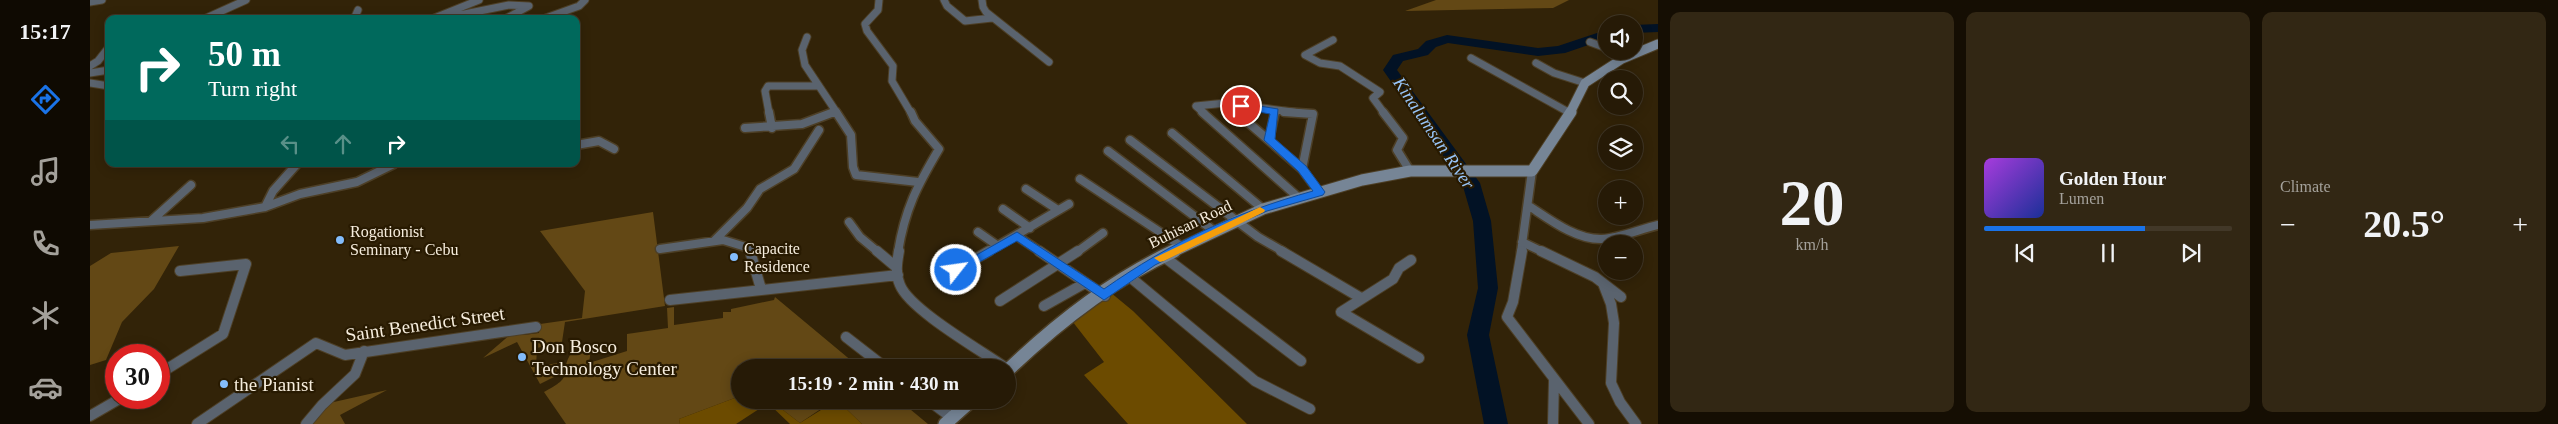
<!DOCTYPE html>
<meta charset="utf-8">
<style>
body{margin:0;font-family:"Times New Roman",serif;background:#322714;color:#f1f3f6;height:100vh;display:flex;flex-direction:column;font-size:19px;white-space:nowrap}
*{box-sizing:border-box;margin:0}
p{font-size:16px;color:#a4a19b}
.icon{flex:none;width:28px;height:28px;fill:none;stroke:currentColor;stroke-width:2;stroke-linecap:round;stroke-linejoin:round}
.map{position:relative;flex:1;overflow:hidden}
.details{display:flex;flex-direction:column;gap:12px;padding:12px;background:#150e03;width:900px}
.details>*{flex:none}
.banner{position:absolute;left:15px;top:15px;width:475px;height:152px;border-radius:10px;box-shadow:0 2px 12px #0003,0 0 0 1px #423828;background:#00695c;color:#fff;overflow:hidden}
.fabs{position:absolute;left:1508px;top:15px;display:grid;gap:10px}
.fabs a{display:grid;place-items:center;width:45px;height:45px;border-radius:50%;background:#261a06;box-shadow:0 2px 12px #0003,0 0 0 1px #423828;font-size:25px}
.speed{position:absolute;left:15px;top:344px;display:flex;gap:10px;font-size:25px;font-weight:700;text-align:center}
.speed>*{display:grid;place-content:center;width:65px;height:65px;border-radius:50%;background:#261a06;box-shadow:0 2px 12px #0003,0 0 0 1px #423828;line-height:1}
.speed .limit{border:8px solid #d22;background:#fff;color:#111}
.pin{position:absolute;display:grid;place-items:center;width:42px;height:42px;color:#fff;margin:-21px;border:2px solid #fff;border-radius:50%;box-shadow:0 1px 5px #0007}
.me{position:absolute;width:55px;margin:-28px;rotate:60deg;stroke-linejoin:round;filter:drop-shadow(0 0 4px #0008)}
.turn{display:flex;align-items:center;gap:18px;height:105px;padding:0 20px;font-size:22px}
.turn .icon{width:65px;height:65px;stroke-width:2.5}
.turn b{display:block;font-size:35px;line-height:42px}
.lanes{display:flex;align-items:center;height:48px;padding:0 20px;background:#0003;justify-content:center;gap:25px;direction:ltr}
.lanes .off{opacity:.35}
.big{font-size:38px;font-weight:700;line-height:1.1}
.details .card{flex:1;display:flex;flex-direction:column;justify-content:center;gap:8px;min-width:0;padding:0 18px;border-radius:10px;background:#322714}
.details .dial{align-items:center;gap:0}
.dial b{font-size:65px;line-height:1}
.song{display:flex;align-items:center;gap:15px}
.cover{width:60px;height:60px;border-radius:8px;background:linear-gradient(135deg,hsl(280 70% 55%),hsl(230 70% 35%))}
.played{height:5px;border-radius:2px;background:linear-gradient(90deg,#1a73e8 65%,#423828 65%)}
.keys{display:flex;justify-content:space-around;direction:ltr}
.heat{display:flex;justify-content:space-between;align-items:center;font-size:28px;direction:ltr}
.details .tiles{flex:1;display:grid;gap:12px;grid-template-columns:repeat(3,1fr)}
.trip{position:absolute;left:641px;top:359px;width:285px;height:50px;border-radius:25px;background:#261a06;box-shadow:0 2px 12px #0003,0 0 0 1px #423828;font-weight:700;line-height:50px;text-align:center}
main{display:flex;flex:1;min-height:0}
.dock{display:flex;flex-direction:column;width:90px;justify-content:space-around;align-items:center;background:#0f0a02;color:#a4a19b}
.dock .icon{width:35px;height:35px}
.dock .selected{color:#1a73e8}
.dock b{font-size:22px;color:#f1f3f6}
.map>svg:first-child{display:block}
.green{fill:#634815}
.forest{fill:#6c4b00}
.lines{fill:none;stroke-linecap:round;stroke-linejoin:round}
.river{fill:#021225;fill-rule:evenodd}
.street-far2-casing{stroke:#4d3f26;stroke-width:9}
.street-far1-casing{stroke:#4d3f26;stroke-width:11}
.street-casing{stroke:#4d3f26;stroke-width:12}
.secondary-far2-casing{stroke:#4d3f26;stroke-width:11}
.secondary-far1-casing{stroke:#4d3f26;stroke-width:13}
.secondary-casing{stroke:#4d3f26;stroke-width:16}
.street-far2{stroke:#5a636e;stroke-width:7}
.street-far1{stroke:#5a636e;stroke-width:8}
.street{stroke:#5a636e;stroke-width:10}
.secondary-far2{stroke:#768596;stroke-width:9}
.secondary-far1{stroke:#768596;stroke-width:11}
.secondary{stroke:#768596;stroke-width:13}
.route{fill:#1a73e8;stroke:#114b97}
.slow{fill:#f59e0b}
.poi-dot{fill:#83bcfb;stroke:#281a01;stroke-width:2}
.labels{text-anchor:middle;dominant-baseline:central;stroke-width:4.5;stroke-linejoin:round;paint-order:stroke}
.street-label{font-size:16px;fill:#f6eddd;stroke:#281a01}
.poi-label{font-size:16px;fill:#f6eddd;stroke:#281a01;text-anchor:start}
.water-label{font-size:18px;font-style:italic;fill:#98c5f8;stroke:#281a01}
.near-street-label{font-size:19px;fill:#f6eddd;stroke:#281a01}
.near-poi-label{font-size:19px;fill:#f6eddd;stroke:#281a01;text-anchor:start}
</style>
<main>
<nav class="dock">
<b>15:17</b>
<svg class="icon selected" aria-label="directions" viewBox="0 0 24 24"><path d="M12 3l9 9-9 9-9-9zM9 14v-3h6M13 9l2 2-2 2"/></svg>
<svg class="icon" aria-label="music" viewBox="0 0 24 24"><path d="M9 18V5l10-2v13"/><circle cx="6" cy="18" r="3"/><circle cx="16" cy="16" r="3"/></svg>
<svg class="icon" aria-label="phone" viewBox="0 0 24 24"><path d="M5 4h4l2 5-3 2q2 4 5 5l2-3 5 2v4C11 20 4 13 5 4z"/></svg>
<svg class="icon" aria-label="climate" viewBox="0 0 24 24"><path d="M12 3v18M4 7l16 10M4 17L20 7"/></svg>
<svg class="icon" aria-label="car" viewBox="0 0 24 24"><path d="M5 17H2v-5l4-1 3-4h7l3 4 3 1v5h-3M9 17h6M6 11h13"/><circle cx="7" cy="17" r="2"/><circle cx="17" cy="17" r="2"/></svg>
</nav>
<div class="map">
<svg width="1568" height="424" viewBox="0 0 1568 424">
<rect width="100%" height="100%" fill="#322308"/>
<path class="green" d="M1346 0H1479L1463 8 1315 11Z
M563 212 575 306 475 322 472 342 447 348 446 367 467 363 466 376 450 384 427 342 393 358 421 334 431 333 434 335 449 333 450 324 492 318 495 291 450 231Z
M89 246 64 289 32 322 16 360 0 365V266L21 253Z
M685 297 769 367 650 368V396L589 419 590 424H476L454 392C486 375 468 377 480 355L501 349 499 363 537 351V334L578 328 577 308 584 307V325L633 318V312H641V309L684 300Z
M297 390 250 415 255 424H218L235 404Z
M680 400H744L710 423Z
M747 400H809L838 424H772Z"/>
<path class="forest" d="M1020 292 1043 311 1157 424H1038L994 375 1014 362 979 317Z
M650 396V400H680L710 423 747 400 772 424H700L678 403 646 424H590L589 419Z"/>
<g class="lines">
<path class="river" d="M1568 24V32L1544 33V25Z
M1516 30V39L1475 53 1448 56 1358 43 1346 47 1338 55 1313 61 1307 70 1390 183 1401 221 1408 288 1399 335 1418 424H1394L1377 335 1388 288 1383 221 1372 183 1293 70 1303 55 1328 49 1336 41 1357 35 1448 48 1468 46Z"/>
<g class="street-far2-casing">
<path id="street-far2" d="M789 0 788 10 775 24 777 31 803 66 802 81 821 113
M854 0 857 6 875 21 902 18
M892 0 893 7 896 12 959 62
M0 2 12 0
M114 19 156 0
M264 19 268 10
M342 19 389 0
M350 19 419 5 439 6 415 19
M453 19 489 6 495 0
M717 37 712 50 715 65 747 113
M1243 40 1215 55 1230 63 1250 66 1290 92 1283 98 1294 113
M1500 42 1516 48
M1525 51 1538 56
M1381 58 1480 113
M1446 63 1464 73 1495 83
M0 66 8 61 19 47
M0 73 19 70
M0 83 19 86
M1136 103 1147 113
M679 113 675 91 678 86H729
M741 113 746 111
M1114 113 1106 106 1136 103 1210 113
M1185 113V111"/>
</g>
<g class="street-far1-casing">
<path id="street-far1" d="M679 112 682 128
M746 112 761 135 763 167 766 175 828 182
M1112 112 1209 198
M1146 112 1212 169 1229 192
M1194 112 1223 114 1212 169
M1293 112 1313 138 1307 150 1320 171
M1478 112 1480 113
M655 128 712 124 744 112
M1082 133 1173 209
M1040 140 1168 237 1194 252
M1179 140 1185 112
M486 145 509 141 524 149
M1018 151 1124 231
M990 179 1091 246
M936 189 968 210
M1439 206C1459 219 1486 240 1512 239 1530 238 1550 229 1568 225
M175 207 183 191 207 164
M913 209 940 228
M61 221 101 185
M759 222 770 237 788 252
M0 225 113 218 175 207 210 194 267 182 304 164
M888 232 908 246
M927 236 951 252
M624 241 657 208 670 189 704 169 729 130
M1432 242 1453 252
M570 249 633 240 659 248 660 252
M808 252C815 209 827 186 849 149L825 121 821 112
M897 252 979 204
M987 252 1013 233
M1431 252 1442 171"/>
</g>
<g class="street-casing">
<path id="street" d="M660 251 671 289
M787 251 806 267
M809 251C807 262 805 274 810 285 820 310 892 351 916 368
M949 251 1015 296
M1191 251 1271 298
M1432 251 1423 302 1417 317 1499 424
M1451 251 1505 277 1531 297
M1073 256 1211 361
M1321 260 1309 268 1303 279 1251 312 1329 358
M866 270 899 251
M1040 277 1165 381 1220 409
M1514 286 1521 304 1524 323 1521 383 1530 402 1546 424
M580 300 808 275
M910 301 988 251
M954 306 995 283
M756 337 796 368
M69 374 133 334 156 264 90 271
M838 400 862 418
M0 416 31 398
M107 424 226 343 255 355 446 327
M216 424 232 405 265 374 274 351
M1463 424 1464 380"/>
</g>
<g class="secondary-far2-casing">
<path id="secondary-far2" d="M1480 113 1495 83 1532 59 1568 44"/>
</g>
<g class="secondary-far1-casing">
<path id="secondary-far1" d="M1082 252 1173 209 1272 180 1320 171H1442L1481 112"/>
</g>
<g class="secondary-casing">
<path id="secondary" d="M918 370C966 324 1024 279 1084 251
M855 424 882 400"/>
</g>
<use href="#street-far2" class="street-far2"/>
<use href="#street-far1" class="street-far1"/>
<use href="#street" class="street"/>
<use href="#secondary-far2" class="secondary-far2"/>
<use href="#secondary-far1" class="secondary-far1"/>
<use href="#secondary" class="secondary"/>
</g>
<path class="route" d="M1151 103 1188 109 1185 139 1216 166 1235 192 1233 195 1177 211 1149 223 1065 265 1014 300 927 241 870 273H861L860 270 927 232 1014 289C1081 242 1144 213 1223 191L1208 171 1174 140 1180 114 1147 108 1146 106Z"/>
<path class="slow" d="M1170 207 1175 210 1174 212 1074 261 1070 262 1064 258Z"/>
<g class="poi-dot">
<circle cx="250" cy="240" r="5"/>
<circle cx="644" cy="257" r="5"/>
<circle cx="432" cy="357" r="5"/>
<circle cx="134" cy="384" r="5"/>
</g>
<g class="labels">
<g class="street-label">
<text transform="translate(1100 224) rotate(-26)">Buhisan Road</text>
</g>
<g class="poi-label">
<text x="260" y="231">Rogationist<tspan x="260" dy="18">Seminary - Cebu</tspan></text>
<text x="654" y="248">Capacite<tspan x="654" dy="18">Residence</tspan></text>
</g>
<g class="water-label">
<text transform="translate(1344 133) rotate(56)">Kinalumsan River</text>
</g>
<g class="near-street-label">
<text transform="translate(335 324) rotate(-8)">Saint Benedict Street</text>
</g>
<g class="near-poi-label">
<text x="442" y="346">Don Bosco<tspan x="442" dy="22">Technology Center</tspan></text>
<text x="144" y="384">the Pianist</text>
</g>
</g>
</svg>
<div class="fabs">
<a><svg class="icon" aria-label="sound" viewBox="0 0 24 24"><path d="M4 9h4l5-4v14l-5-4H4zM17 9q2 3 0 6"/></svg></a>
<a><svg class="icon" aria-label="search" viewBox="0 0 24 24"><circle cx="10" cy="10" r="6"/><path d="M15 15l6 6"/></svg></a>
<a><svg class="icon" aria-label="layers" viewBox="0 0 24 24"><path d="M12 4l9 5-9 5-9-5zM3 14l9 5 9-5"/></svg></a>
<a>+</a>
<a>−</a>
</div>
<div class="speed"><div class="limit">30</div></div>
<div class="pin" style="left:1151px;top:106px;background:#d93025"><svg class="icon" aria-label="arrive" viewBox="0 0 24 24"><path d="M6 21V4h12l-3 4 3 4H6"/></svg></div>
<svg class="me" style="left:866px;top:270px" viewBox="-20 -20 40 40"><circle r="17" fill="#1a73e8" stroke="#fff" stroke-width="3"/><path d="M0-11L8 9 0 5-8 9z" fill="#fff"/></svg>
<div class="trip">15:19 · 2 min · 430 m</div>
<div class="banner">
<div class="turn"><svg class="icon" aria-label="right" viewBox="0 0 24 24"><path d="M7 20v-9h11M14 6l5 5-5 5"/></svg><div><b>50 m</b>Turn right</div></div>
<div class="lanes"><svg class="icon off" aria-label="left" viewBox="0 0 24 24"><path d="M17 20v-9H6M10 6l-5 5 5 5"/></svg><svg class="icon off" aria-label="ahead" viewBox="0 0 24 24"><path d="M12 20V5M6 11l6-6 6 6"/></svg><svg class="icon" aria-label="right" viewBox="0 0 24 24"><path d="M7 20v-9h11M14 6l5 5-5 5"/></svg></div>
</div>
</div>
<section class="details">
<div class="tiles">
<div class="card dial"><b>20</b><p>km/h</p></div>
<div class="card">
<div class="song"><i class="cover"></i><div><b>Golden Hour</b><p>Lumen</p></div></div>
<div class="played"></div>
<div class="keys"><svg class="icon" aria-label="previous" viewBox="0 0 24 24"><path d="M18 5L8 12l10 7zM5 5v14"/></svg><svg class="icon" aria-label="pause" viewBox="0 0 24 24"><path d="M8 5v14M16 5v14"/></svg><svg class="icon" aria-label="next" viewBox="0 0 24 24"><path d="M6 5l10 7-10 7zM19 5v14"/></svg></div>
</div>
<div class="card"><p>Climate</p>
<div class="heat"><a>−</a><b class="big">20.5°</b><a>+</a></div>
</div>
</div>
</section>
</main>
